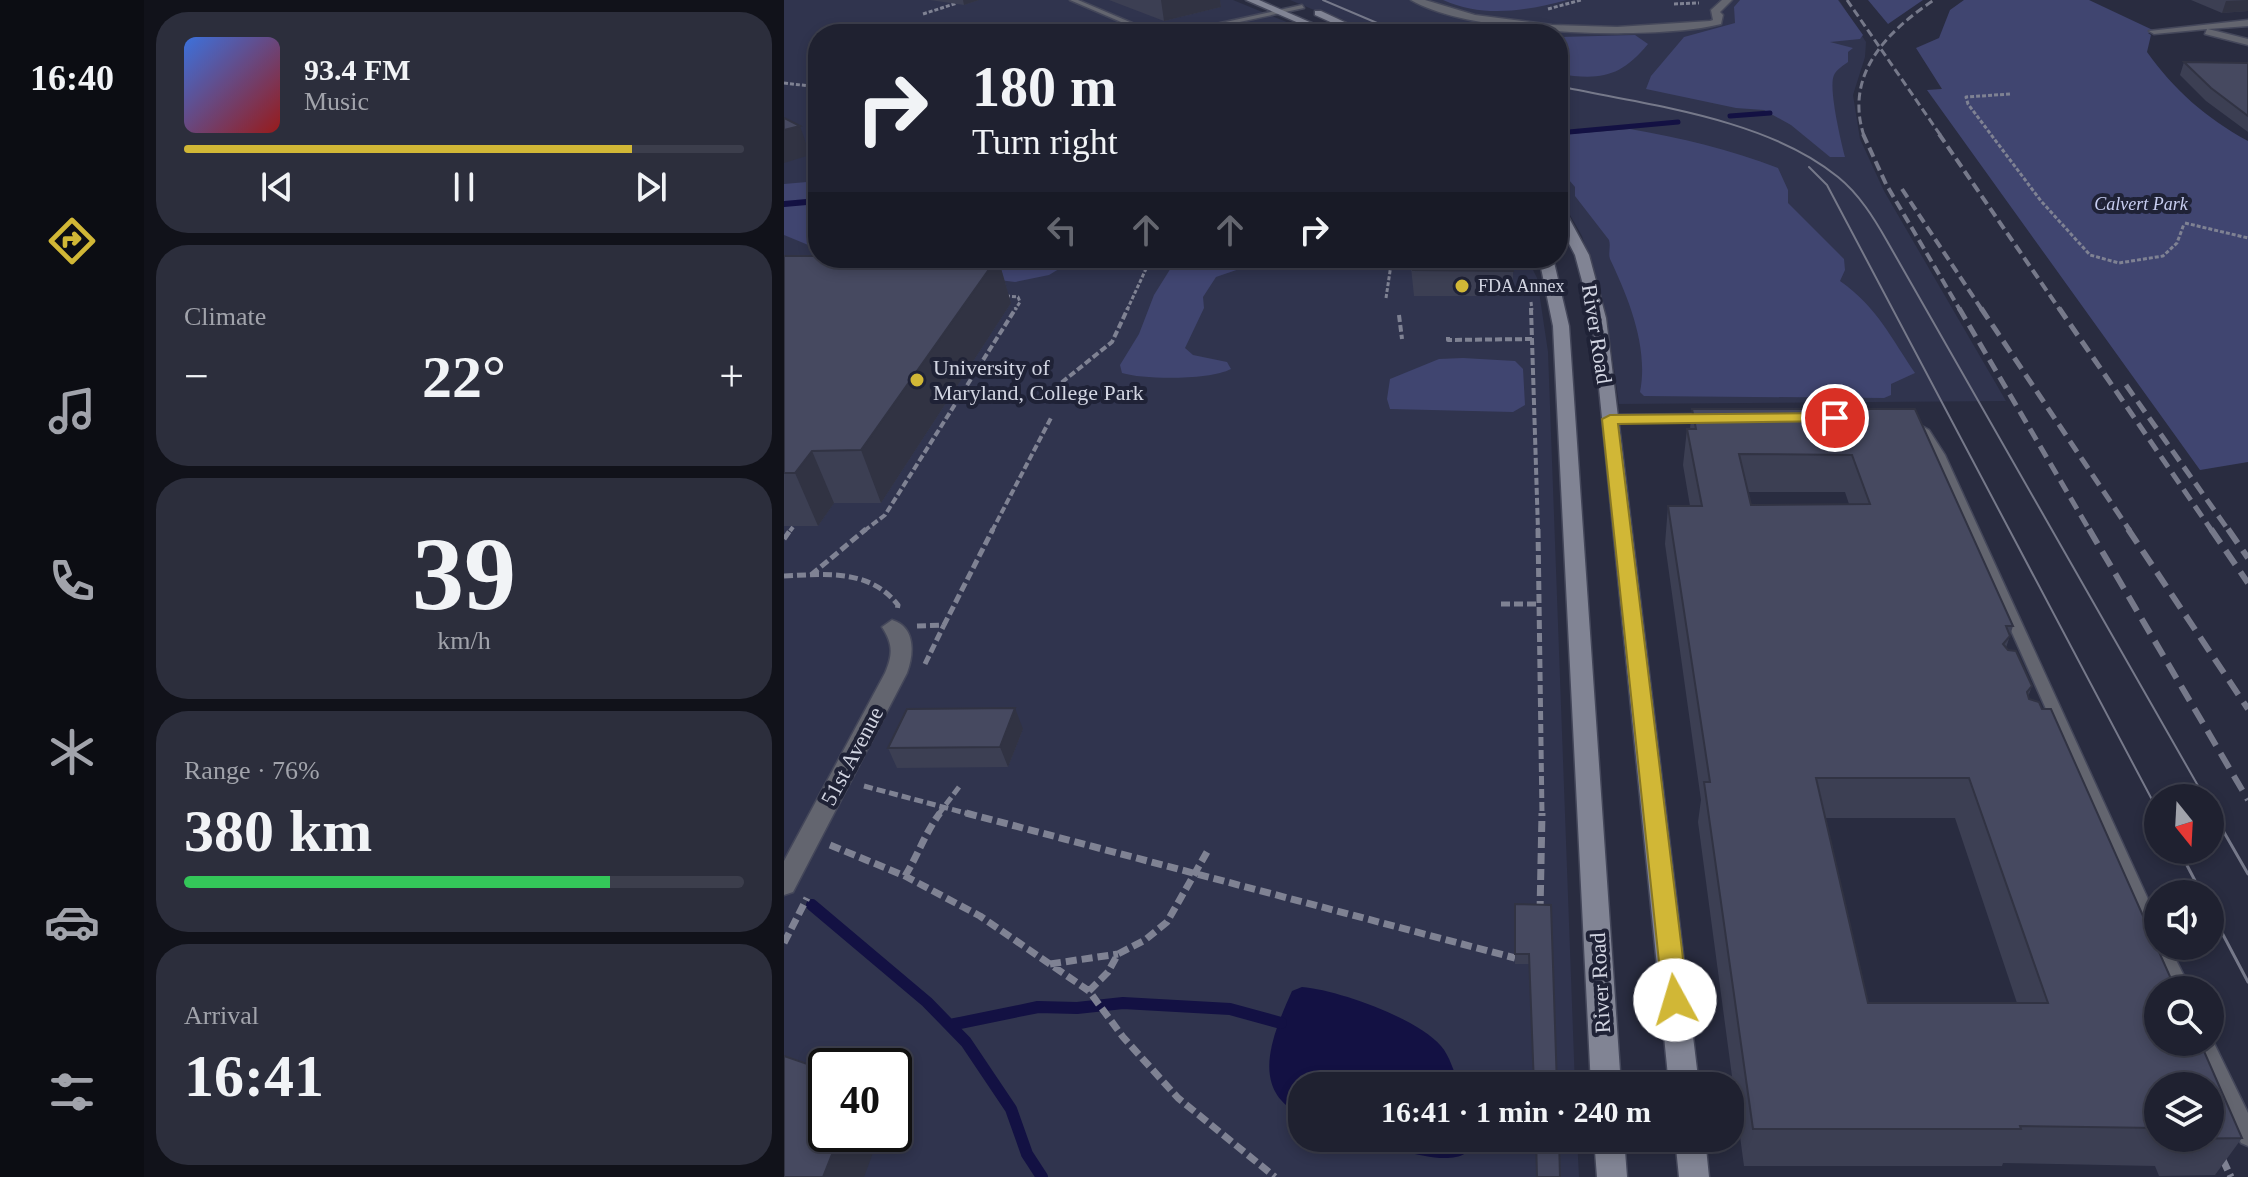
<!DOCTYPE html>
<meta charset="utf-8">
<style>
body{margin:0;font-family:Georgia,serif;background:#2c2e3c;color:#f1f3f6;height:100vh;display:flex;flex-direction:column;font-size:30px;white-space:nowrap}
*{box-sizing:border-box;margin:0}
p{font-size:26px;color:#a1a3ab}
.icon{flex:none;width:44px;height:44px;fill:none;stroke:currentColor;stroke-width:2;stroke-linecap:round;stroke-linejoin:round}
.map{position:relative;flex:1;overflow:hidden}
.drawer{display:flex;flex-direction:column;gap:12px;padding:12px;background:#11121a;width:640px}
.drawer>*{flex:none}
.guide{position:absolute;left:24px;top:24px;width:760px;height:244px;border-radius:32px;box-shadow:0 4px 12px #0003,0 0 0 2px #3c3e4c;background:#1f2130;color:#f1f3f6;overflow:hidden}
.needle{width:52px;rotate:162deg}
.buttons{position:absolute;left:1360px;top:784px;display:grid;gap:16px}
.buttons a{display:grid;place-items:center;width:80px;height:80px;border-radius:50%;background:#1f2130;box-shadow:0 4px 12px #0003,0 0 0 2px #3c3e4c;font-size:40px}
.speed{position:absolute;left:24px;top:1048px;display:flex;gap:16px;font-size:40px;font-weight:700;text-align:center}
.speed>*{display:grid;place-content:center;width:104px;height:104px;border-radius:50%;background:#1f2130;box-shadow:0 4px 12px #0003,0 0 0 2px #3c3e4c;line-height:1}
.speed .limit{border:4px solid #111;border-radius:12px;background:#fff;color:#111}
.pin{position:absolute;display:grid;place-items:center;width:68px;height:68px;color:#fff;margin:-34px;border:4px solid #fff;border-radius:50%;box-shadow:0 2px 8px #0007}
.me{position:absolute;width:88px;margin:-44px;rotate:354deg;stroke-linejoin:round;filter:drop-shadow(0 0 6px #0008)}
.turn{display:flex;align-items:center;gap:28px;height:168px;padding:0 32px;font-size:36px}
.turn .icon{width:104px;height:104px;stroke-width:2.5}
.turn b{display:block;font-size:56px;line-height:68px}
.lanes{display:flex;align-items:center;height:76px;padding:0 32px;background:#0003;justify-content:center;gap:40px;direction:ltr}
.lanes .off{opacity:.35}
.big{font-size:60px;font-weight:600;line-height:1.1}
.drawer .widget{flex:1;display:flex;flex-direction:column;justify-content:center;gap:12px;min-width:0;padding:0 28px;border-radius:32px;background:#2c2e3c}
.drawer .dial{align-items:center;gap:0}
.dial b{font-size:104px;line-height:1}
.song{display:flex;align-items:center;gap:24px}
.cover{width:96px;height:96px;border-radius:12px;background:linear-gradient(135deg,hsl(220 70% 55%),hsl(0 70% 35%))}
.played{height:8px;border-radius:4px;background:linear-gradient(90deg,#d1b736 80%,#3c3e4c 80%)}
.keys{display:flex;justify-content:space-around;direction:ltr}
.heat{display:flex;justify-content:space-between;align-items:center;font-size:44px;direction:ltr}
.charge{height:12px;border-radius:6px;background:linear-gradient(90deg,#34c759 76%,#3c3e4c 0)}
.trip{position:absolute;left:504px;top:1072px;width:456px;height:80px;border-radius:32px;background:#1f2130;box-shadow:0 4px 12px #0003,0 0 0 2px #3c3e4c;font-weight:600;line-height:80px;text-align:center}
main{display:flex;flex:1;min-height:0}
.dock{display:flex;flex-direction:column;width:144px;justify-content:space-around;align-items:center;background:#0c0d13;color:#a1a3ab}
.dock .icon{width:56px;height:56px}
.dock .active{color:#d1b736}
.dock b{font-size:36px;color:#f1f3f6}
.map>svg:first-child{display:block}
.built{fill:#30344e;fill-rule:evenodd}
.green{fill:#404570}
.water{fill:#131143}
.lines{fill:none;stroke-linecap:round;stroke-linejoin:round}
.stream-far2{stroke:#131143;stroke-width:5}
.stream-far1{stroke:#131143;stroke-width:6}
.stream{stroke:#131143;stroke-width:12}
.lane-casing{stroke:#44475a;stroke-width:3}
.street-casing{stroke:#44475a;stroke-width:3}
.secondary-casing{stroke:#44475a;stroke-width:3}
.path-far3{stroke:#7f8293;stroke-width:3;stroke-dasharray:4 2;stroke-linecap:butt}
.path-far2{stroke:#7f8293;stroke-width:4;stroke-dasharray:7 3;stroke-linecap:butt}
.path-far1{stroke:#7f8293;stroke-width:5;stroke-dasharray:9 4;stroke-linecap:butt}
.path{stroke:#7f8293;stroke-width:7;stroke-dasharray:11 5;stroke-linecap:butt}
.lane{fill:#63656f;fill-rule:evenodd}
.street{fill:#63656f;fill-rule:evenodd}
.secondary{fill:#818494;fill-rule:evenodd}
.tram-far1{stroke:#76798a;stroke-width:2}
.tram{stroke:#76798a;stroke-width:3}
.rail-far3{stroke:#76798a;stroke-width:3;stroke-dasharray:8 4;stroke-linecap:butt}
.rail-far2{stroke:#76798a;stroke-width:4;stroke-dasharray:10 5;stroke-linecap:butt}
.rail-far1{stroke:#76798a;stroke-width:5;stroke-dasharray:13 7;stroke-linecap:butt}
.rail{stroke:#76798a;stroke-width:6;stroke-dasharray:17 9;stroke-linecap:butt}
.wall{fill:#3c3f53;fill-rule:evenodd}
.shaded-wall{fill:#313343}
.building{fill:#464960;stroke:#313343;stroke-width:2;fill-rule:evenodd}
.route{fill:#d1b736;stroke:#887723;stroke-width:2}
.poi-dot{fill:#d1b736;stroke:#1f2236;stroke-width:3}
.labels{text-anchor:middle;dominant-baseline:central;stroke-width:8;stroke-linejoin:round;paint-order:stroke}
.far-park-label{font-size:18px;font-style:italic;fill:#c7cdf0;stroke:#1f2236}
.far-poi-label{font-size:18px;fill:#d2d5e2;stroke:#1f2236;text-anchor:start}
.street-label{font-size:22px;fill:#d2d5e2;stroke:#1f2236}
.poi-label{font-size:22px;fill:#d2d5e2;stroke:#1f2236;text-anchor:start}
</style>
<main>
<nav class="dock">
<b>16:40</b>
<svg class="icon active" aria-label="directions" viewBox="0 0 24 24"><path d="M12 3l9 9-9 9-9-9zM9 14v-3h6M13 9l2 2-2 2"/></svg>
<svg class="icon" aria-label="music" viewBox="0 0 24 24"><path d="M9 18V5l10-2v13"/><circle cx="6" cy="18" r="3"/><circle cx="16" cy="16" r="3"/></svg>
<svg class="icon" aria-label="phone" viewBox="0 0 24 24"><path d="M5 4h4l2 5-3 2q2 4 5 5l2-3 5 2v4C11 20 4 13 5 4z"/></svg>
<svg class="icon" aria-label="climate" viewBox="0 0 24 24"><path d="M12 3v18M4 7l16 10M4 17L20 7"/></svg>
<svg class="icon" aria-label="car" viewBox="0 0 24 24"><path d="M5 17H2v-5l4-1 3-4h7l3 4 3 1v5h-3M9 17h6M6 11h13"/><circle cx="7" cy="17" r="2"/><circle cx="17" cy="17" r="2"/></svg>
<svg class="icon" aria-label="filters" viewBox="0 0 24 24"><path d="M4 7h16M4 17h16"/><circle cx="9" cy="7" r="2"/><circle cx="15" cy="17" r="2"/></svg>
</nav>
<section class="drawer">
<div class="widget">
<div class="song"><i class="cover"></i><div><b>93.4 FM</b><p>Music</p></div></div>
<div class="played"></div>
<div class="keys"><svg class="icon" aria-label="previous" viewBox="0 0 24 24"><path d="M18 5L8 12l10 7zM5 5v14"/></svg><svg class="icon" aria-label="pause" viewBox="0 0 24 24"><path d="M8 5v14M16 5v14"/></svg><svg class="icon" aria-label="next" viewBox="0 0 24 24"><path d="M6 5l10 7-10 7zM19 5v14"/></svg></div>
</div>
<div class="widget"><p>Climate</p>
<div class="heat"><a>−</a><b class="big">22°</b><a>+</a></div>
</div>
<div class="widget dial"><b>39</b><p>km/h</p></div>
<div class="widget"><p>Range · 76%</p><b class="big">380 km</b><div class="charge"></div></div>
<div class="widget"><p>Arrival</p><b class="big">16:41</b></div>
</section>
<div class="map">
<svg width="1464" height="1177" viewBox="0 0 1464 1177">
<rect width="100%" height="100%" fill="#292c40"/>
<path class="built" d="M0 0H449L532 34H34V258H743L753 278 764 352 791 1086H518V1138H793L795 1177H0ZM42 1066H110V1134H42Z
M506 0H1055L1082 42 1081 57 1069 95 1076 139 1100 191 1222 401 835 404 823 319 798 236 774 194V34H588Z"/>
<path class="green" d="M659 0H783C742 11 699 18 659 0Z
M956 0H1054L1079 35 1076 39 1046 42 1069 48 1064 52V62C1060 65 1052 70 1050 75 1044 87 1057 142 1061 157H1046L1007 125 980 110 952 108 862 89 867 76 900 37 951 23 950 7Z
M1084 0H1139L1104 24Z
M1180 0H1305L1373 32 1364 33 1367 35 1363 52C1390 90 1422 118 1464 141V462L1416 470 1143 90 1158 89 1132 48 1155 38 1166 10Z
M851 35 864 44C836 78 816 80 774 74V49L780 42 775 40 776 37Z
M846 129C897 138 945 149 994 168L1004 190V203L1060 259 1061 270 1056 281C1094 308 1107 338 1131 373L1107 384V395L1100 398 860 396 856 392C865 347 844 297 826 259 824 253 827 247 825 240L791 196V187L779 173V163L774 158V135Z
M34 181V249L0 235V184Z
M39 258H293L265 275 231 282Z
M398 258H475L467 265 432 277 419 297 420 308 401 348 409 355 443 362 447 369C426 380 361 380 338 373L336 365 355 334 370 295 390 263Z
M679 358 731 361 739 369 741 405 729 412 606 409 603 399 606 379 655 359Z"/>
<path class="water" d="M518 987C554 990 633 1018 657 1046 666 1056 670 1073 676 1086H518V1115C463 1090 490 1032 508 991Z
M580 1138H690C687 1177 610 1149 580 1138Z"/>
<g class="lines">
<path class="stream-far2" d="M946 116 986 113
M774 133 894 122"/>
<path class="stream-far1" d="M0 204 34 201"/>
<path class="stream" d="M28 905 143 1002 182 1042 227 1109 243 1154 258 1177
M166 1025 254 1007 293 1008 339 1003 446 1009 497 1023"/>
<g class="lane-casing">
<path id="lane" d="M286 0H294L374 34H365Z
M518 5 520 8 400 34H387Z
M925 414 929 416V420L826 423 820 419 826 415Z
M1129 421 1145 430 1161 455 1374 921V946H1385L1407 990H1387L1149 455 1141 440 1123 425Z
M1426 1035 1464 1113V1146L1457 1143 1411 1042H1426Z"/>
</g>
<g class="street-casing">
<path id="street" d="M627 0H641L691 15 768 25 833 27 926 21 929 20 927 10 938 0H948L936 12 939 15 937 24C872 41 685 35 627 0Z
M1464 20V26L1424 29 1464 39V45L1421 34 1423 29 1370 34 1365 31Z
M108 620C132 627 130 654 123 673L9 892 0 895V861L101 673C109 654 109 644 98 627Z"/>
</g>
<g class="secondary-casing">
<path id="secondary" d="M462 0H475L553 34H540Z
M531 11H537L586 34H573L531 15Z
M774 205 780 209 805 255 822 318 915 1086H885L808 318 791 255 774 222Z
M755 258H769L785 326 837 1086H807L769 326Z
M810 1138H840L843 1177H813Z
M891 1138H921L925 1177H895Z"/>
</g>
<path class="path-far3" d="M890 4 915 3
M764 9 797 0
M139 14 173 3
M0 83 34 87
M1226 94 1182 97 1184 104 1257 201 1306 255 1335 263 1379 256 1393 243 1400 224
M1401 223 1464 238
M222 296 234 297 236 302 231 310
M602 298 608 258
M747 302 748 310
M343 310 367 258"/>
<path class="path-far2" d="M747 308 754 531
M615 315 618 339
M664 337V340L750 339
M262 395 328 342 344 308
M6 531 9 527
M80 531 101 515 232 308
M208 531 268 416"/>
<path class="path-far1" d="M754 529 758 815
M0 539 7 529
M27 575 82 529
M0 576C42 574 86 569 114 605L113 610
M717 604H756
M133 626 160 625 209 529
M141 664 160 625
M80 786 189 815
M154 815 175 787"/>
<path class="path" d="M182 813 731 958
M46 845 121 876 196 916 305 991 339 1037 394 1098 491 1177
M121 876C134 855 141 833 156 813
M756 912 758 813
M0 943 23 898
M266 964 334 954
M305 991 324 972 334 954 361 940 383 922 423 852
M1439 1160 1447 1177"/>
<use href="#lane" class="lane"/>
<use href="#street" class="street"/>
<use href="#secondary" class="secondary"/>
<path class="tram-far1" d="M539 0 619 34
M774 86C863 105 982 118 1054 177 1075 194 1090 218 1103 241L1421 798
M1025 167 1043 185 1374 811
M1426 808 1430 815"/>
<path class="tram" d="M1429 813 1464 874
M1395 850 1418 894
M1426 910 1464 982"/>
<path class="rail-far3" d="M1063 0 1157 136
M1080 136C1060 75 1102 32 1150 0"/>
<path class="rail-far2" d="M1079 134 1102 184 1176 310
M1155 134 1276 310
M1118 189 1198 310"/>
<path class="rail-far1" d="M1175 308 1306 531
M1197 308 1346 531
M1275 308 1428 531
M1342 385 1445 531"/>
<path class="rail" d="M1305 529 1464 800
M1344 529 1464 709
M1427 529 1464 583
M1444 529 1464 558"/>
</g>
<path class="wall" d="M146 0H195L180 5Z
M325 0H436L437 7 380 21Z
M1407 0H1464V11L1438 13Z
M1400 62 1464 63V132L1422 101 1396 75Z
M0 256 34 258H214L227 303 97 503H50L34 526H0Z
M626 258H726L729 271V296H630Z
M908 409H1131L1229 626 1222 648 1248 686 1244 697 1458 1138 1431 1175 1375 1176 1371 1166 1219 1163 1218 1166H960L914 822 917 800 881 544 884 506H906L899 465 903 429H906ZM964 492H1061L1065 504 967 505ZM1041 818H1171L1233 1003H1084ZM1374 1086 1426 1138H1374Z
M239 729 224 767 113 768 104 748Z
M731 904 767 905 745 964H731Z"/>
<path class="shaded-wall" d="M179 0H195L180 5Z
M377 0H436L437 7 380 21Z
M1464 0V11L1438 13 1442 1Z
M16 126 26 155 0 163V130Z
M213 258H214L227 303 97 503 77 450Z
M28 451 50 503 34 526 11 473Z
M231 708 239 729 224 767 216 747Z
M87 1057 92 1066H83Z
M56 1134H96L80 1177H39Z"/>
<path class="building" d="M1400 62 1464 63V116L1427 88Z
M0 118 16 126 0 130Z
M0 256H34V258H213L77 450 28 451 11 473H0Z
M627 258H726L729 271 629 270Z
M908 409H1131L1229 626H1222L1226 636 1219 644 1224 650 1232 651 1248 686 1243 692 1245 699 1255 702 1258 709H1267L1392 990H1374V1042H1416L1458 1138 1400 1139 1426 1138V1086H1374V1128L1236 1126 1237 1129H969L920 782H926L884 506H918L903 429H912ZM955 454 1068 455 1086 504 967 505ZM1032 778H1185L1264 1003H1084Z
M231 708 216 747 104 748 123 709Z
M731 904 767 905 773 1086H750L745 954H731Z
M53 1047 87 1057 83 1066H42V1134H56L39 1177H0V1056L35 1068Z
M752 1138H775L776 1177H753Z"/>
<path class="route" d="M1051 413 1056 415V421L834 424 904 1000 900 1008 891 1011 882 1008 879 1000 818 419 826 415Z"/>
<g class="poi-dot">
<circle cx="678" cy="286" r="8"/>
<circle cx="133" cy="380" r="8"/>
</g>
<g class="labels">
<g class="far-park-label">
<text x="1357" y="204">Calvert Park</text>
</g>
<g class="far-poi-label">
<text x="694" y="286">FDA Annex</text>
</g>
<g class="street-label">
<text transform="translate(813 334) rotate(81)">River Road</text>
<text transform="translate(68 756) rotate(-62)">51st Avenue</text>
<text transform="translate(816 983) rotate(-93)">River Road</text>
</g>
<g class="poi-label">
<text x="149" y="367">University of<tspan x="149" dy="25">Maryland, College Park</tspan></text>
</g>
</g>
</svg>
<div class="buttons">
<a><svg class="needle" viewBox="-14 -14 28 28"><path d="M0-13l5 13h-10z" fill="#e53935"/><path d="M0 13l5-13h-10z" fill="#a1a3ab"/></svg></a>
<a><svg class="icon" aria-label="sound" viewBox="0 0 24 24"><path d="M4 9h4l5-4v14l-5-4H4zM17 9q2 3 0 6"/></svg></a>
<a><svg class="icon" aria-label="search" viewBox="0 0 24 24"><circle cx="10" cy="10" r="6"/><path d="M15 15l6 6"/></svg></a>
<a><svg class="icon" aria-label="layers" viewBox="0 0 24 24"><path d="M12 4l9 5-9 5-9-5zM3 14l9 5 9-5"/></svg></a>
</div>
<div class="speed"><div class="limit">40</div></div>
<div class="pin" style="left:1051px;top:418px;background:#d93025"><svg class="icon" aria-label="arrive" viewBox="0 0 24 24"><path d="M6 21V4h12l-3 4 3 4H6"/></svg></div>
<svg class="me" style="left:891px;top:1000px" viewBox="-20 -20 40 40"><circle r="19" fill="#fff"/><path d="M0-13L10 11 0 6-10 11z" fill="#d1b736"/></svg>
<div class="trip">16:41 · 1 min · 240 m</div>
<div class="guide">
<div class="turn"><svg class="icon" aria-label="right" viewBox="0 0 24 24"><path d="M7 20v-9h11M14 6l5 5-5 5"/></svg><div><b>180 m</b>Turn right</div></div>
<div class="lanes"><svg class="icon off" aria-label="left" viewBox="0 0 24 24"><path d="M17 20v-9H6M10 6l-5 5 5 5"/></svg><svg class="icon off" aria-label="ahead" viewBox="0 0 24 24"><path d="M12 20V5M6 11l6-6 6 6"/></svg><svg class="icon off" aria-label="ahead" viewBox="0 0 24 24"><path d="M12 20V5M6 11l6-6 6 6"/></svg><svg class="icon" aria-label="right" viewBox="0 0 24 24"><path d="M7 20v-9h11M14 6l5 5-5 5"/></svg></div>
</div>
</div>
</main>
